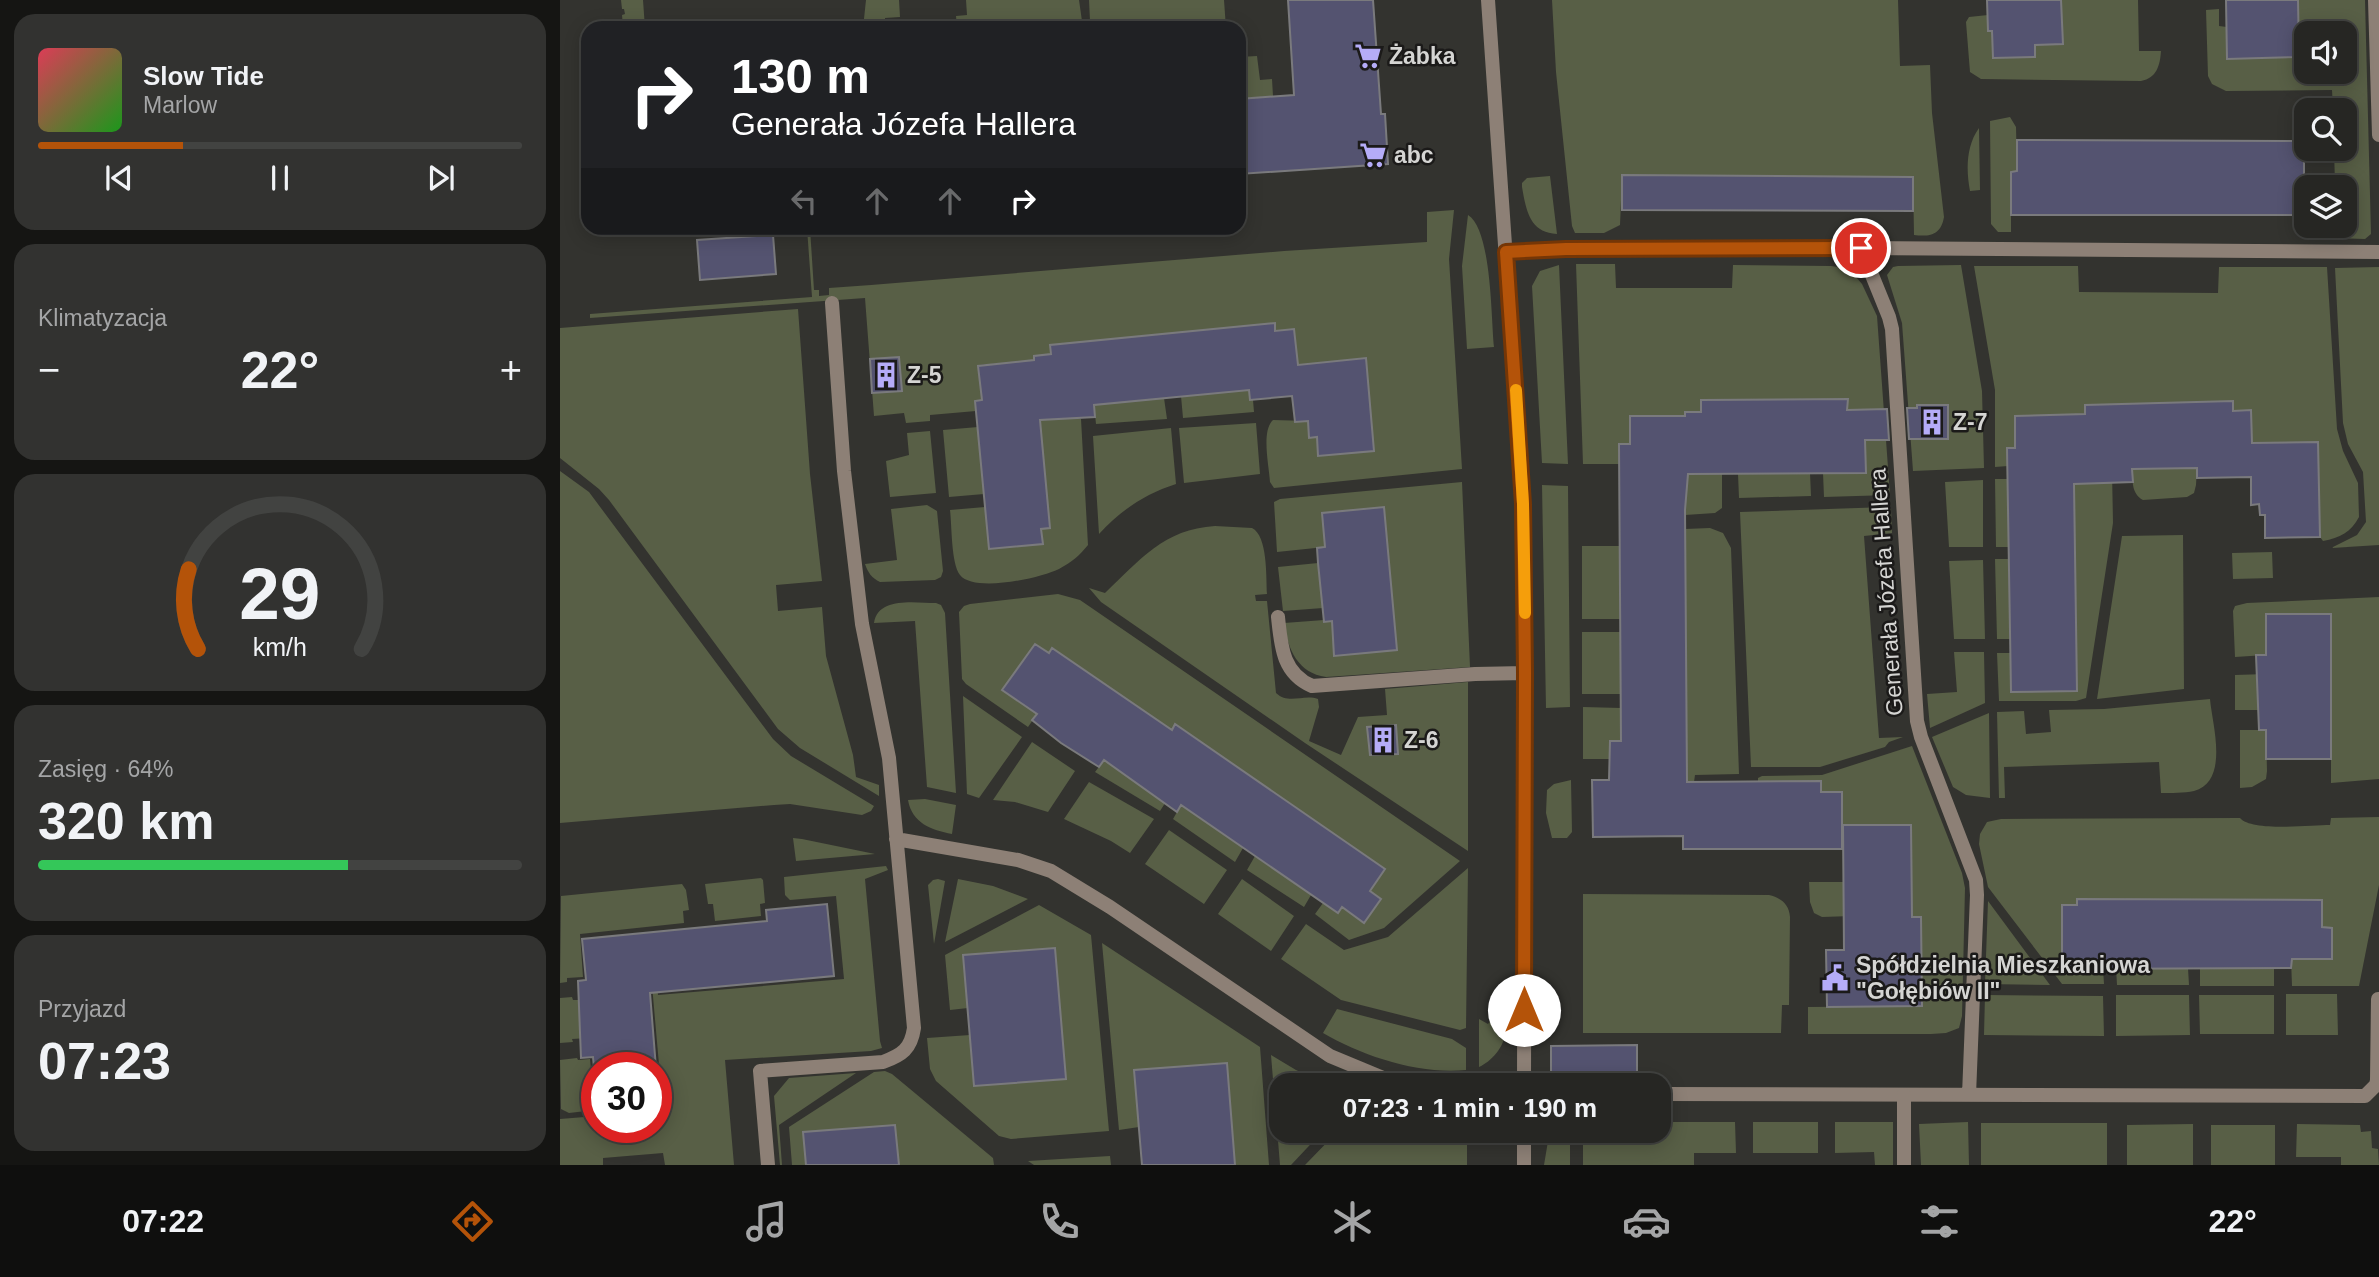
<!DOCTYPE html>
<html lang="pl">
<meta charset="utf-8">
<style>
body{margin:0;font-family:Helvetica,sans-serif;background:#323230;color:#f1f3f6;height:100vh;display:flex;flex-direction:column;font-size:26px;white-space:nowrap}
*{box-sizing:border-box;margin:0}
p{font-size:23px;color:#a4a5a6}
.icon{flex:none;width:38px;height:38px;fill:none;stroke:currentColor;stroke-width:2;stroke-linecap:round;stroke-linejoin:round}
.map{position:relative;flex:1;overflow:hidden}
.details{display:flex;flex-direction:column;gap:14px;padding:14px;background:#151513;width:560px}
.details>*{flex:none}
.banner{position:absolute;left:21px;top:21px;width:665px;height:214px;border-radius:21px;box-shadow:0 4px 18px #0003,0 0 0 2px #424341;background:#202124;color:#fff;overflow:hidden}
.tools{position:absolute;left:1734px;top:21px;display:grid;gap:14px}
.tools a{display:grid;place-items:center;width:63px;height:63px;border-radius:14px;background:#262623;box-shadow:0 4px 18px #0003,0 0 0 2px #424341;font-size:35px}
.speed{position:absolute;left:21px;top:1052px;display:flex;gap:14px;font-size:35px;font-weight:700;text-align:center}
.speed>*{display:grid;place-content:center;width:91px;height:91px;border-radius:50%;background:#262623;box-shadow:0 4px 18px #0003,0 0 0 2px #424341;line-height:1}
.speed .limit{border:10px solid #d22;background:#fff;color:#111}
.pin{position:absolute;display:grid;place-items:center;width:60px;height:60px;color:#fff;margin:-30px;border:4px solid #fff;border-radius:50%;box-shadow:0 2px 7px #0007}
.me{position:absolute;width:77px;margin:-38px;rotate:0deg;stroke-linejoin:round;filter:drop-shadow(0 0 5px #0008)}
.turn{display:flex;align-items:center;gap:24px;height:147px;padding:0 35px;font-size:32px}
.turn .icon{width:91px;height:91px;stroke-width:2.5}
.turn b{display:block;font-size:49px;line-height:60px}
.lanes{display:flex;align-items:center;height:66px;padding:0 35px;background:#0003;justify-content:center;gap:35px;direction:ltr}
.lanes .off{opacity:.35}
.big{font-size:52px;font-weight:700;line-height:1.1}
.details .tile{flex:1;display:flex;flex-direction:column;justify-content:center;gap:10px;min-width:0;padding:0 24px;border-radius:21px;background:#323230}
.details .dial{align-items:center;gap:0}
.dial svg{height:182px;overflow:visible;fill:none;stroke:#424341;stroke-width:7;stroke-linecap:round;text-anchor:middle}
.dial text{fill:#f1f3f6;stroke:none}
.song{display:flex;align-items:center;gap:21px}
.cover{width:84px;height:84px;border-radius:10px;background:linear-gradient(135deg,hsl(350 70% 55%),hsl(120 70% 35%))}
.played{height:7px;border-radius:4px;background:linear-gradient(90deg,#b45309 30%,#424341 30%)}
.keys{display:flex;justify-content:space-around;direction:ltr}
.heat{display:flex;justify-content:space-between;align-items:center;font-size:38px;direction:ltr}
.charge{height:10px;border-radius:5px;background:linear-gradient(90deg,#34c759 64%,#424341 0)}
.trip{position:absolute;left:709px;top:1073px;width:402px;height:70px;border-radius:21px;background:#262623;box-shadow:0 4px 18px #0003,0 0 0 2px #424341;font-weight:700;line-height:70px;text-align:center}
.tab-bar{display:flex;height:112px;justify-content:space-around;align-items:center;background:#0f0f0e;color:#a4a5a6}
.tab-bar .icon{width:49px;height:49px}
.tab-bar .current{color:#b45309}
.tab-bar b{font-size:32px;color:#f1f3f6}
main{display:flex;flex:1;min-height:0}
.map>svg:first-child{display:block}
.green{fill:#585f46;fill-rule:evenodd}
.building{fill:#545370;stroke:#7a7a7d;stroke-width:2}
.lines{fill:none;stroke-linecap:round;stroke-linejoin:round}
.lane{stroke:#8d8076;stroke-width:14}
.street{stroke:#8d8076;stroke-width:14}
.route-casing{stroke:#753606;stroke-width:18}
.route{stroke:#b45309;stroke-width:12}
.slow{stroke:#f59e0b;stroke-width:12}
.labels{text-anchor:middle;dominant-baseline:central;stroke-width:5;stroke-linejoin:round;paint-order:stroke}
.poi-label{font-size:23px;font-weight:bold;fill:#d5d5d3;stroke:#1b1a19;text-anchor:start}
.street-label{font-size:23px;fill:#d5d5d3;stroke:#1b1a19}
</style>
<main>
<section class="details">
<div class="tile">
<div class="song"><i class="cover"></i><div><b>Slow Tide</b><p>Marlow</p></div></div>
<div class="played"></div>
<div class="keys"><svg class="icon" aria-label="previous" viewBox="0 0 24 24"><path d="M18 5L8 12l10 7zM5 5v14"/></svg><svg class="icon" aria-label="pause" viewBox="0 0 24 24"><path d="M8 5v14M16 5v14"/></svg><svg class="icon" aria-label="next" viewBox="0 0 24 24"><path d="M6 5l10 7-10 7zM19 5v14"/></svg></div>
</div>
<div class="tile"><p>Klimatyzacja</p>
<div class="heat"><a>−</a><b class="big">22°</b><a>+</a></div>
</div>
<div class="tile dial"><svg viewBox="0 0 100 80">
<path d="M14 69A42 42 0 1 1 86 69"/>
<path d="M14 69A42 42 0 0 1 10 34" stroke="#b45309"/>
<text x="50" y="56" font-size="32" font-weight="700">29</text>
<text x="50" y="72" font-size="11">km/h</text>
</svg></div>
<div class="tile"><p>Zasięg · 64%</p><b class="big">320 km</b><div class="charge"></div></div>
<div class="tile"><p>Przyjazd</p><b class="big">07:23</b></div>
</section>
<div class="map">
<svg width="1819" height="1165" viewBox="0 0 1819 1165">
<rect width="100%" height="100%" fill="#33332f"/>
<path class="green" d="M61 0H83L85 28H63L62 15 65 14 64 9H62Z
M306 0H339L340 17 325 18V28H303Z
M406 0H519L523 28H397L396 16 407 15Z
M529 0H664L666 28H534L530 21Z
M992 0H1338L1340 66 1370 65 1372 113 1384 217C1381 235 1370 237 1354 235L1353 177 1062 176 1060 225 1044 233H1015L1012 226 996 72Z
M1501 0H1578L1579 51H1601C1600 65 1597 78 1581 81L1421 79 1410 72 1406 22 1409 17 1428 15V31H1432L1434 58 1475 57V45L1503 44Z
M1738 0H1805L1811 234 1805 239 1774 238 1772 226H1785V187H1751L1752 186 1775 184 1774 149H1785V110H1773L1772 90 1666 91 1652 84 1648 76 1646 10 1659 9V26L1667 27V59L1739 57ZM1746 33H1785V72H1746Z
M697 56 700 80 712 79 713 96 679 99V57Z
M1450 117 1456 127 1457 171 1451 172V232H1438L1431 224 1430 121Z
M1419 128 1420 190 1410 191C1406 170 1406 146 1419 128Z
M990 176 997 234C969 233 966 209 962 187V183L967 178Z
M894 210 889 259 902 469 714 488 710 482C709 465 701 431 713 420L748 421 749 438 757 437 759 456 814 451 806 358 738 365 734 329 715 331 714 323 490 345 491 354 476 382 448 385 445 363 419 365 422 400 415 401 416 411 370 415V421L346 423 344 413 314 416 305 298 30 318V314L252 297 247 228H250L254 290H259V296L269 295V288L311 285 724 251 867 242V212Z
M908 215C932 230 931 319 934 347L907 349 902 266Z
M1016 264H1055L1056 288H1172L1173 265 1271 266 1285 268 1296 277 1302 284 1317 316 1330 495 1264 497 1263 473 1306 472 1305 410H1287L1288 400H1141V412H1125V429L1070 444 1059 464H1023Z
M999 265 1008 464 982 463 972 286 980 271Z
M1401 265 1422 391 1424 468 1353 471 1342 323 1327 275 1333 267 1338 266Z
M1414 266H1518L1519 292 1658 293 1659 267H1767L1777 429 1783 451 1798 483 1799 517C1791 532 1780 538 1763 541L1760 537 1758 442 1692 443 1691 411H1673V401L1525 405V415L1485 436V415L1455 416V448L1448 466 1435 467V390Z
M1819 267V545L1771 548 1797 535 1806 522 1803 472 1788 444 1783 423 1775 268Z
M238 309 250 474 262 581 216 585 218 611 262 607 266 656 293 755 296 777 319 785V796L240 748 218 729 49 500 39 489 0 458V328Z
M689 390 690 400H693L694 412 623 418 621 396Z
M604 398 607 419 536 424 534 405Z
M517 406 518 418 521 419 528 545C520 555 512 562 499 569 481 578 414 593 400 575 391 563 392 526 390 510L425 507 430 549 482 544 481 529 490 528 479 410Z
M696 423 700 474 624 483 619 428Z
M418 427 424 494 389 497 383 430Z
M611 428 616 484C585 494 561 510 539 534L533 436Z
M370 431 376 493 330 497 326 461 349 455 347 433Z
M1637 468 1636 485 1634 493 1627 497 1583 500C1571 493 1573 482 1572 469Z
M1552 470 1553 523 1526 698 1516 701H1439L1437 653H1450L1451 692 1513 471Z
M0 471 29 492 213 739 231 756 314 806 311 811 302 815 230 804 214 805 0 823Z
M1250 473 1251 496 1179 498 1178 474Z
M1125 474H1162V508L1155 513 1125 515Z
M1435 479H1448L1449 547H1436Z
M1423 480V547H1389L1385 482Z
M902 482 910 667 766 677C738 673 728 650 724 623L764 620V622L772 621 775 656 837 650 824 508 762 513 765 547 717 552 714 502 720 499Z
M982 485 1008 486 1010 707 986 708Z
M367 505 377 511 383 571 381 577 375 580 320 582C312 578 308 573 305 564L337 560 331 509Z
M1327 507 1331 509 1332 533 1304 536 1319 738 1343 737 1329 742 1325 747 1260 767H1191L1180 512Z
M655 526 692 528C708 536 706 577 707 594L695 595 696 601H707L716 693C729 705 743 694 758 699L759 707 749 741 781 755 798 717 827 715 825 689 908 682V851L745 743 541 602 529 588 545 593C580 560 604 529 655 526Z
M1150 528 1163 533 1171 548 1179 774 1135 775 1134 782H1123L1127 726 1125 529Z
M1623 535 1624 689 1537 699 1562 536Z
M1022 546H1060V619H1022Z
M1712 552 1713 578 1673 579 1672 553Z
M1435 559H1449L1450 639H1437Z
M1423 560 1425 639H1394L1389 561Z
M758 563 763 608 723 611 718 567Z
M498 594 520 600 900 861 824 928 789 940 755 914 763 903 778 912 782 907 804 922 821 899 810 891 824 870 615 725 612 730 493 648 489 653 475 644 442 690 477 714 468 727 406 684 402 679 399 612 404 606 410 604Z
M1819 597V779L1771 783V614L1706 655 1675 657 1673 611 1675 606 1687 603Z
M376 603 381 605 385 613 396 793 367 787 355 621 314 623C318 596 356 603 376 603Z
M1022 632H1061V694H1022Z
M1394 652H1424L1425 703 1370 728 1367 694 1397 692Z
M1706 674 1707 710H1675V675Z
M403 696 462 737 419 798 407 794Z
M1650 699C1652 724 1670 781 1634 791 1624 793 1611 793 1601 793L1599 762 1444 767 1445 798H1439L1437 712 1464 711 1466 734 1491 732 1489 710 1544 709Z
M1023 707 1061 708V741H1050L1049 759H1023Z
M1429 713 1430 798 1406 795 1393 787 1372 737Z
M1680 730H1706L1707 771 1706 779 1692 787 1680 788Z
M472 742 515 771 488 812 455 802 433 800Z
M1352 746 1402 873 1405 888 1402 1016 1399 1028 1386 1033 1371 1034H1248V1007L1362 1006 1361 918 1352 917 1351 825H1282V792H1261V781L1198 782V778L1202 776 1262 775Z
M544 760 574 781 609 797 600 811 535 772Z
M1011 780 1012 832 1007 838H992L986 813 987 790 994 784Z
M529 782 594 819 570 853 551 841 504 819Z
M365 799 396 805 392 834C371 830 352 823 348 800Z
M621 805 683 848 675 862 613 819Z
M1819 817V885L1799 986H1732L1731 959 1772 958V928L1762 927V900L1517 899V905H1502L1543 968 1544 984H1502L1428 887 1419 844 1420 834 1427 822 1441 819 1680 818C1692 832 1751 825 1770 825L1771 818Z
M609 830 667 870 644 904 585 864Z
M233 838 242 839 315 854 236 861Z
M695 856 751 895 744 907 687 870Z
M326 866 328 870 305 879 320 1041 322 1048 311 1051 165 1060 174 1165H105L103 1153 43 1158V1165H0V1119L37 1116V1127H96V1111L103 1110 92 985 97 984 98 995 284 979 276 896 230 900 225 895 224 877Z
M908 868 906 1028 900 1030 781 1000 721 959 746 924 784 950 828 937Z
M201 878 203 880 205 903 200 904 201 916 155 921 153 904H148L145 884Z
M378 879 385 881 374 944 368 885 373 880Z
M398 879 433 886 468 899 385 942Z
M682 879 734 916 711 951 658 914Z
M1249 882H1283V900H1292V916L1262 917 1254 913 1250 902Z
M122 884 126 890 129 910 123 911 124 923 20 934 23 977 7 978V982L0 983 1 896Z
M1023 894 1209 895C1221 898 1229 904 1230 917L1229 1005H1222L1221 1033H1023Z
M1428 901 1490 985 1425 984Z
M479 905 531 935 549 1131 451 1139 439 1136 376 1081 370 1069 367 1038 410 1035 414 1086 506 1079 495 948 404 955 408 1008 390 1010 385 955Z
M542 943 700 1047 709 1165H675L579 1127 559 1130Z
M1556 968H1628L1629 985H1557Z
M1640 968H1714V986H1640Z
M1726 994H1777L1778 1035H1726Z
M1425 995 1543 996 1544 1036 1424 1035Z
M1556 995H1629L1630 1035 1556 1036Z
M1639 995H1714V1034H1640Z
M12 997 13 1000H25L28 1038 12 1039 13 1042 0 1043V998Z
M777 1009 892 1039 906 1048V1070C860 1075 802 1056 763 1033Z
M933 1017C958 1030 937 1059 919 1067V1019L928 1024Z
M711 1055 736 1070 768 1085H721V1130L763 1131 731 1165H720Z
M17 1058 18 1060 30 1059 35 1110 9 1113 1 1109 0 1060Z
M325 1071 332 1074 433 1158 434 1165H339L335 1125 246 1165H232L229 1127 314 1072Z
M296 1073 219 1125 222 1165H220L214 1096 229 1078Z
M1099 1122H1175L1176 1153H1134V1165H1023V1131L1099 1130Z
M1193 1122H1258V1153H1193Z
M1275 1122H1333V1165H1315L1314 1152 1275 1153Z
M1408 1122 1409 1165H1361L1359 1124Z
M1421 1123H1547V1165H1421Z
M1633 1124V1165H1567V1125Z
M1737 1124 1800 1125 1801 1132 1811 1131 1812 1148 1818 1149 1819 1165H1781V1157H1736Z
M1651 1125H1715V1165H1651Z
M778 1131H907V1165H745Z
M995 1131H1010V1165H984L988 1141Z
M550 1156 551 1165H474L468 1161Z"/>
<path class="building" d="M728 0H813L821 114H825L828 164 679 174V99L734 95Z
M1427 0H1501L1503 44 1475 45V57L1433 58 1432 31H1428Z
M1666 0H1738L1739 57 1667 59Z
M1457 140 1744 141V215H1451V172L1457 171Z
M1062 175 1353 177V211L1062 210Z
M213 235 216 274 140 280 137 240Z
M715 323V331L734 329 738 365 806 358 814 451 758 456 757 437 749 438 748 421 735 422 732 396 690 400 689 390 534 405 535 417 480 420 490 528 481 529 483 544 429 549 415 401 422 400 418 366 474 360V356L491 354 490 345Z
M339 357 342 391 312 393 310 359Z
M1288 399 1287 410 1327 409 1329 440H1305L1306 473 1128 474 1125 510 1127 782 1261 781V792H1282V849H1123V836L1033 837 1032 780H1049L1050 741H1061L1059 444H1070V416H1125V412H1141V400Z
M1673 401V411L1691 410 1692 443 1758 442 1760 537 1705 538V515H1700L1699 504 1691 505V477L1637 478V468L1572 469 1573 482 1514 484 1517 691 1451 692 1447 448H1455V416L1525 414V405Z
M1357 405H1388V439H1349L1347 408H1357Z
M824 507 837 650 774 656 772 621 764 622 758 563 757 548 765 547 762 513Z
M1706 614H1771V759H1706V730H1699L1696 655H1706Z
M475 644 489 653 492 648 612 730 615 724 825 869 810 891 821 899 804 923 782 907 778 913 621 805 617 812 544 760 539 767 501 743 472 720 477 714 442 690Z
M836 725 838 754 810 755 807 727Z
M1283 825H1351L1352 917H1361L1362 1006 1267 1007 1266 950H1284Z
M1517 899 1762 900V927L1772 928V959H1732L1731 968 1502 969V905H1517Z
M267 904 274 976 90 993 96 1068H34L33 1057 21 1058 18 981 26 980 22 939 207 921 206 910Z
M495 948 506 1079 414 1086 403 955Z
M1077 1045V1073H991V1046Z
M667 1063 675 1165H582L574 1070Z
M335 1125 339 1165H246L243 1132Z"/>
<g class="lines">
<path class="lane" d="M1815 0 1819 135
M1301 248 1329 317 1332 329 1357 721 1361 737 1416 880 1417 895 1409 1095
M946 252 1006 249 1301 248 1819 252
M336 839 458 860 491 871 550 907 770 1056 823 1078 849 1085
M1099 1094 1805 1096 1816 1085 1817 1080 1818 999
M208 1165 200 1071 323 1062C342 1055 351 1049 354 1028L329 758 302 624 284 471 272 303"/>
<path class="street" d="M928 0 963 504 965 673 964 1085
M718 617C721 645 722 673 752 686L915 674 965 673
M1344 1095V1165
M964 1165V1130"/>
</g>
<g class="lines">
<g class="route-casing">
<path id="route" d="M964 1010 965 673 963 504 946 252 1006 249 1301 248"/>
</g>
<use href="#route" class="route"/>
<path class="slow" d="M956 390 963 504 965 613"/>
</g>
<defs>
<g id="supermarket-bare" transform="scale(2.1)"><path d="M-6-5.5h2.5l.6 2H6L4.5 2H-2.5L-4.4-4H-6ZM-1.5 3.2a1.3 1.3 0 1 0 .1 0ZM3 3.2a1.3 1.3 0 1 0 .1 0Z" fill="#b5acf8" stroke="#1b1a19" stroke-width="2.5" paint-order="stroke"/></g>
<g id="building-bare" transform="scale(2.1)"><path d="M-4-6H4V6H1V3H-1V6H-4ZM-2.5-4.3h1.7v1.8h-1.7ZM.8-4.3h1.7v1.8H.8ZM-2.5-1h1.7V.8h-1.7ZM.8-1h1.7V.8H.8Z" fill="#b5acf8" stroke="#1b1a19" stroke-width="2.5" paint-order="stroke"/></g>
<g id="civic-bare" transform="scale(2.1)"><path d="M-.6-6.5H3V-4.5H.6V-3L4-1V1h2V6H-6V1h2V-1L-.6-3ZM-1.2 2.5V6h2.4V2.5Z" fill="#b5acf8" stroke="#1b1a19" stroke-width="2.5" paint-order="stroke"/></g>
</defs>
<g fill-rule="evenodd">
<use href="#supermarket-bare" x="808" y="56"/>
<use href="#supermarket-bare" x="813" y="155"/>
<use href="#building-bare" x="326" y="375"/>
<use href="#building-bare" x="1372" y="422"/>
<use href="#building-bare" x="823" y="740"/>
<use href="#civic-bare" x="1275" y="978"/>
</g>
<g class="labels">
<g class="poi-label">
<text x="829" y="56">Żabka</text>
<text x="834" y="155">abc</text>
<text x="347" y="375">Z-5</text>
<text x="1393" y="422">Z-7</text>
<text x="844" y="740">Z-6</text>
<text x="1296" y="965">Spółdzielnia Mieszkaniowa<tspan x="1296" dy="26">"Gołębiów II"</tspan></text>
</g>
<g class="street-label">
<text transform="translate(1326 592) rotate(-94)">Generała Józefa Hallera</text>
</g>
</g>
</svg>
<div class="tools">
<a><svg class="icon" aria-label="sound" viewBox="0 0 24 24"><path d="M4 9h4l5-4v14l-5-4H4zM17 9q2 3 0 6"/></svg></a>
<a><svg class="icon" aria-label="search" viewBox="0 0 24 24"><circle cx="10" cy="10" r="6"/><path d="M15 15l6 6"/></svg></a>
<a><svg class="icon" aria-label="layers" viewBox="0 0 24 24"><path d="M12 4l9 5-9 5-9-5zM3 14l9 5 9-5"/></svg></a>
</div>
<div class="speed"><div class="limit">30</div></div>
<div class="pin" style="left:1301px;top:248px;background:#d93025"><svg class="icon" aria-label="arrive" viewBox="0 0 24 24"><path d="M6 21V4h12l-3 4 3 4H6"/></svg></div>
<svg class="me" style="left:964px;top:1010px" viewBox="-20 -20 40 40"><circle r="19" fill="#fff"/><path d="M0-13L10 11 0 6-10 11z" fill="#b45309"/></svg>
<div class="trip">07:23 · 1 min · 190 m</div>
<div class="banner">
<div class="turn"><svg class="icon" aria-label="right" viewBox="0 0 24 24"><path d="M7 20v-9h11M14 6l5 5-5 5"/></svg><div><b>130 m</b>Generała Józefa Hallera</div></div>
<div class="lanes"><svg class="icon off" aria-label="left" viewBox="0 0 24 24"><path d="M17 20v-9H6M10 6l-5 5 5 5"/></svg><svg class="icon off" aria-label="ahead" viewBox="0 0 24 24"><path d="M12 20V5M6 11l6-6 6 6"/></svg><svg class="icon off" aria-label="ahead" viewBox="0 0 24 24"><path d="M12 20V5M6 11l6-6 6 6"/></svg><svg class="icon" aria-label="right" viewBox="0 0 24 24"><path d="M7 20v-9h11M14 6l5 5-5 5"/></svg></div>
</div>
</div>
</main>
<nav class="tab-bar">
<b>07:22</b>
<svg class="icon current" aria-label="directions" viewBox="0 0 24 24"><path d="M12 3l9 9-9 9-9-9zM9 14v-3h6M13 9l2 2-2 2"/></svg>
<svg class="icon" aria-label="music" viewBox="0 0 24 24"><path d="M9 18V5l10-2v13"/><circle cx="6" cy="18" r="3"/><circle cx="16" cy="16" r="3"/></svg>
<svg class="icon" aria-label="phone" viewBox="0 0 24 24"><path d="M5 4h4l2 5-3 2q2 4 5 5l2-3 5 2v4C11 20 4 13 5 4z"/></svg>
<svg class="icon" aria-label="climate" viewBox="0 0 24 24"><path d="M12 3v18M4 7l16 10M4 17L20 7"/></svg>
<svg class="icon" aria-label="car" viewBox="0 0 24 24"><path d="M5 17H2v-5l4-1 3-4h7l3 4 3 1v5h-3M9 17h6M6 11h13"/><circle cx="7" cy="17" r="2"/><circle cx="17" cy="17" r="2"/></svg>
<svg class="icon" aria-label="filters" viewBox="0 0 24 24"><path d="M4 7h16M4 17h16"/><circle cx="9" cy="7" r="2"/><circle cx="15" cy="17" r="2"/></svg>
<b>22°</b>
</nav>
